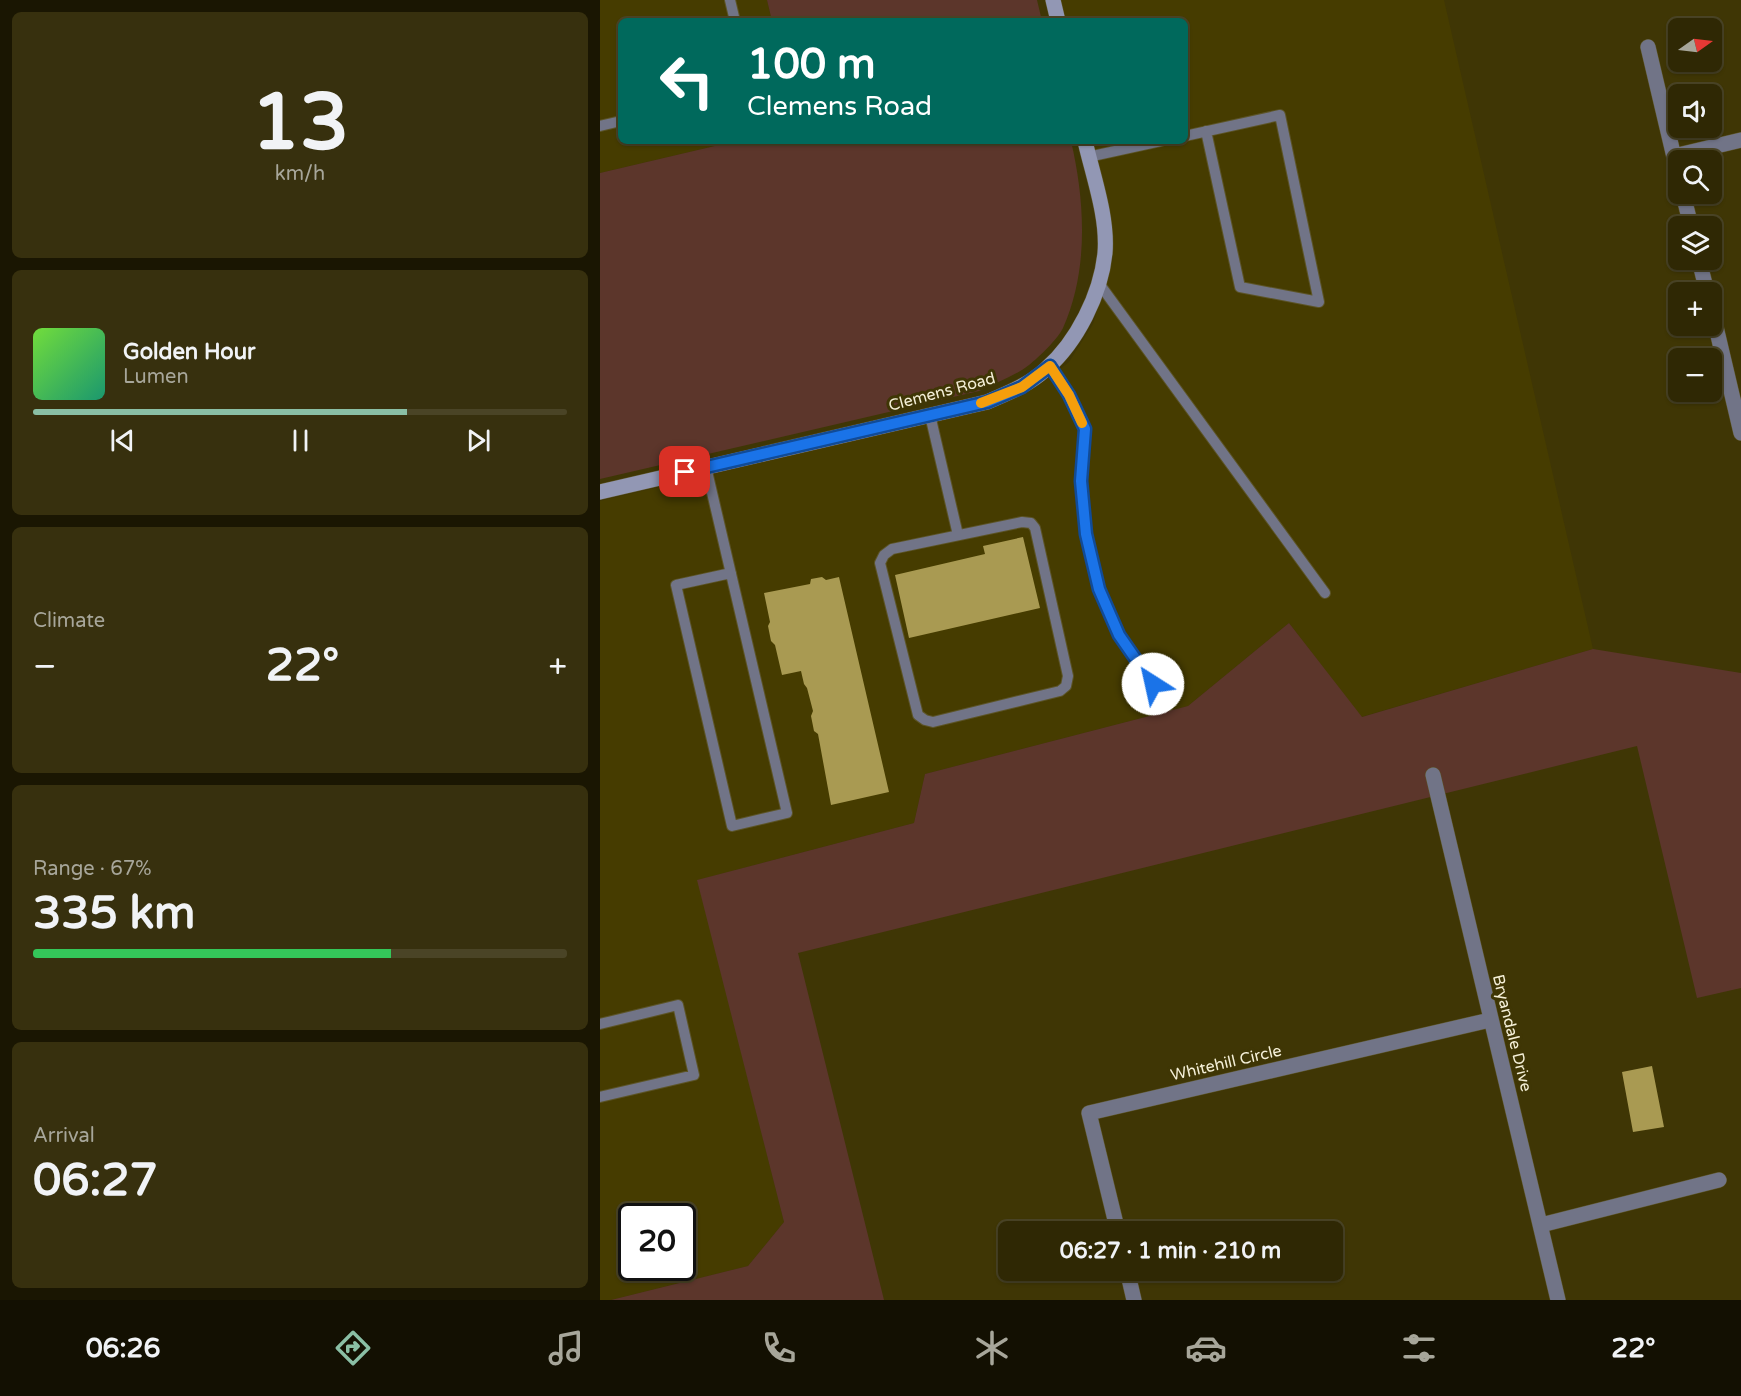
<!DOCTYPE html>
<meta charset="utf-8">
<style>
body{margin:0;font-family:"Varela Round",sans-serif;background:#37300e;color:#f1f3f6;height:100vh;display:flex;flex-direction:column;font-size:22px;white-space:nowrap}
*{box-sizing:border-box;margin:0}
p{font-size:20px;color:#a7a69a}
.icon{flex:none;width:33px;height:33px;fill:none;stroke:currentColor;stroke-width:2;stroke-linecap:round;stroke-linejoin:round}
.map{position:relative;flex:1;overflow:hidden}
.drawer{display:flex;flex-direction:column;gap:12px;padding:12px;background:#1a1602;width:600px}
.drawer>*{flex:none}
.hud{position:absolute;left:18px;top:18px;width:570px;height:126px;border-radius:9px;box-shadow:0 2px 4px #0004,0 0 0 2px #4a4426;background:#00695c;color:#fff;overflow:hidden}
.needle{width:39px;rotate:76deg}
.fabs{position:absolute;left:1068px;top:18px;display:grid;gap:12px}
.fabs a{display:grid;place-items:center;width:54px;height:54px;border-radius:9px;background:#2f2804;box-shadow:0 2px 4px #0004,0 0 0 2px #4a4426;font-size:30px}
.speed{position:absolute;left:18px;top:1203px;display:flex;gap:12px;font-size:30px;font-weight:700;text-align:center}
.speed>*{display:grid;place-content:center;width:78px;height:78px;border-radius:50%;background:#2f2804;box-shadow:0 2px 4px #0004,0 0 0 2px #4a4426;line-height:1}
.speed .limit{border:3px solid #111;border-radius:9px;background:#fff;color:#111}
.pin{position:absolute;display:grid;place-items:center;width:51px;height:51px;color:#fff;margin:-26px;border-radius:12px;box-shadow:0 3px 9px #0006}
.me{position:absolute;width:66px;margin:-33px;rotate:325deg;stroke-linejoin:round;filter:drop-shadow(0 0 4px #0008)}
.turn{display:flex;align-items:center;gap:21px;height:126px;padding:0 30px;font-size:27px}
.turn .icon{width:78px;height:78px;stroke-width:2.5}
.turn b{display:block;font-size:42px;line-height:51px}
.big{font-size:45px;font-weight:700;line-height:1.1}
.drawer .widget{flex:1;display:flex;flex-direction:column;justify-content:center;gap:9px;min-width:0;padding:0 21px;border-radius:9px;background:#37300e}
.drawer .dial{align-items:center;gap:0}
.dial b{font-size:78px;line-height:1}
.song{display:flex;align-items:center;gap:18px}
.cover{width:72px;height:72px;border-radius:9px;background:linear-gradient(135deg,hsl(100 70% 55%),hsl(160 70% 35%))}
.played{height:6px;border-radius:3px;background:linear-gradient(90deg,#8abfa5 70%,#4a4426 70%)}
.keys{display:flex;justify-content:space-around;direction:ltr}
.heat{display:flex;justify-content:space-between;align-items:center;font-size:33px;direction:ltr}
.charge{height:9px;border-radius:4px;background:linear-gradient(90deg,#34c759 67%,#4a4426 0)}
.trip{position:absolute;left:398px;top:1221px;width:345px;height:60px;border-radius:9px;background:#2f2804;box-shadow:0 2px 4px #0004,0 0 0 2px #4a4426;font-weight:700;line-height:60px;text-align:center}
.tabs{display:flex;height:96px;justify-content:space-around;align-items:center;background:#131002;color:#a7a69a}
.tabs .icon{width:42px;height:42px}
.tabs .on{color:#8abfa5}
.tabs b{font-size:27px;color:#f1f3f6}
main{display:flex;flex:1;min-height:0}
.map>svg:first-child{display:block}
.built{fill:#463c00;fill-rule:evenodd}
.green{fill:#5c362b}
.building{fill:#a99a52}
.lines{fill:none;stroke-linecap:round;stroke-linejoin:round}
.lane-casing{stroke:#5c5427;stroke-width:12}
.street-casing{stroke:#5c5427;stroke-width:16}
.secondary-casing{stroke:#5c5427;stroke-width:16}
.lane{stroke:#717487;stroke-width:10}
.street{stroke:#717487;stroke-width:15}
.secondary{stroke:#9297b4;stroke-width:15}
.route-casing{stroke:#114b97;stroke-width:15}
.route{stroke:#1a73e8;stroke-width:10}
.slow{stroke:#f59e0b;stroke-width:10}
.labels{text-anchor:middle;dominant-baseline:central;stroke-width:6;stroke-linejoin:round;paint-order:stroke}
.street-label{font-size:16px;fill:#f5f0d8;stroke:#3f3605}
</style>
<main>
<section class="drawer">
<div class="widget dial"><b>13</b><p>km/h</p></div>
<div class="widget">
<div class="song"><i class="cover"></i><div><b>Golden Hour</b><p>Lumen</p></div></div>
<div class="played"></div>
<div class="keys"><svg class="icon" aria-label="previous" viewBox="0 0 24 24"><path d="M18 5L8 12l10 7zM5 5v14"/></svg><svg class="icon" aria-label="pause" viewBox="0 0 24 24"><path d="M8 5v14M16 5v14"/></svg><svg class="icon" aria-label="next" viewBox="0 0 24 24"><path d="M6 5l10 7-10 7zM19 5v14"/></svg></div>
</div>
<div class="widget"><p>Climate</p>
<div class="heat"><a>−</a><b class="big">22°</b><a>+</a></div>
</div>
<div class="widget"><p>Range · 67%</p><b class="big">335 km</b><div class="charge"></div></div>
<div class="widget"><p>Arrival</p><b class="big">06:27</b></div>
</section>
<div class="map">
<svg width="1141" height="1300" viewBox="0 0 1141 1300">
<rect width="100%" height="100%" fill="#3f3605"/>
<path class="built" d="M0 0H167L172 21H21V141H136L0 173Z
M461 0H844L993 649 761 717 689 623 588 706 325 774 314 823 98 880 184 1222 148 1266 11 1300H0V501L382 411 438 386 469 362 493 324 513 258 507 209 492 141H585V21H465ZM32 1216H82V1268H32Z"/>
<path class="green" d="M167 0H437L442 21H172Z
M136 141H471C485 201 489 270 463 328 457 340 439 357 429 365 415 376 395 383 379 391L0 479V173Z
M689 623 762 717 993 649 1141 673V988L1097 998 1037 746 198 953 284 1300H11L148 1266 184 1222 97 880 314 823 325 774 588 706Z"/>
<path class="building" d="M423 537 440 608 309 638 295 575 385 554 383 546Z
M222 577 226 580 239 577 289 792 231 805 218 734 214 731 211 716 213 711 207 688 204 684 201 671 182 675 175 645 171 641 168 626 170 622 164 593 210 584 211 579Z
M1052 1066 1064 1127 1033 1132 1022 1072Z"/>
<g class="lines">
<g class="lane-casing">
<path id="lane" d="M130 0 135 21
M0 126 21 121
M585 136 680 115 719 302 640 287 606 131
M488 157 561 141
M498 282 725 593
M450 366 469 395 485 429 481 481 486 534 499 589 519 635 553 684
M330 415 358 535
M106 467 187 813 132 826 76 585 131 573
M422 522 431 523 435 528 468 676 466 686 460 691 333 722 325 720 318 715 280 563 284 555 292 549Z
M0 1024 78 1005 94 1075 0 1097"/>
</g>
<g class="street-casing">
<path id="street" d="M1048 47 1078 174
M1074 156 1141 140
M1083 194 1091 226
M1099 260 1107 292
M1112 310 1141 433
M833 775 958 1300
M941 1225 1119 1180
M518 1232 489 1113 890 1020
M527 1270 534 1300"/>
</g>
<g class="secondary-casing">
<path id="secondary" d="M453 0 458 21
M0 492 387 402C408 393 429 385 446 369 477 342 501 294 505 253 508 217 493 176 485 141"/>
</g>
<use href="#lane" class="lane"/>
<use href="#street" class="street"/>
<use href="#secondary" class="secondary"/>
</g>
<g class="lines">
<g class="route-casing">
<path id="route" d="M85 472 387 402 422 387 450 366 469 395 485 429 481 481 486 534 499 589 519 635 553 684"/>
</g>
<use href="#route" class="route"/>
<path class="slow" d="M381 403 422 387 450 366 469 395 482 423"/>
</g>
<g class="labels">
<g class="street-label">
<text transform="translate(342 392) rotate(-15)">Clemens Road</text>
<text transform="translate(912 1033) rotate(76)">Bryandale Drive</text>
<text transform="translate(626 1063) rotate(-13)">Whitehill Circle</text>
</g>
</g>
</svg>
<div class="fabs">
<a><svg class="needle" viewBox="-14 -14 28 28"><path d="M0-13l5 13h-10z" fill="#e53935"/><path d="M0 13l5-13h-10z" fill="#a7a69a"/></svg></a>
<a><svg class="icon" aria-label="sound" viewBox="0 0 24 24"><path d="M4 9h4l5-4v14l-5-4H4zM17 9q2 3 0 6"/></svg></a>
<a><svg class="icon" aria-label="search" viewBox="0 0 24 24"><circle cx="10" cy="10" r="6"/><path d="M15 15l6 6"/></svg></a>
<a><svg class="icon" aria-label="layers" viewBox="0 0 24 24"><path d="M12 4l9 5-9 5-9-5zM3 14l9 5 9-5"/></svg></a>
<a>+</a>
<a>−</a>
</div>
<div class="speed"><div class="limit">20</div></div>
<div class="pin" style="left:85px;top:472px;background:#d93025"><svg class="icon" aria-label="arrive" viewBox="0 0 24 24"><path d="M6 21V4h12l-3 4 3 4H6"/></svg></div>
<svg class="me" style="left:553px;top:684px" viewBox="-20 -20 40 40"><circle r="19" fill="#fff"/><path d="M0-13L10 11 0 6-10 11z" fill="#1a73e8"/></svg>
<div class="trip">06:27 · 1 min · 210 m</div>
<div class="hud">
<div class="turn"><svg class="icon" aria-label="left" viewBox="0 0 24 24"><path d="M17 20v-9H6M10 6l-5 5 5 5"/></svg><div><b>100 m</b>Clemens Road</div></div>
</div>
</div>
</main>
<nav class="tabs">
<b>06:26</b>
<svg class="icon on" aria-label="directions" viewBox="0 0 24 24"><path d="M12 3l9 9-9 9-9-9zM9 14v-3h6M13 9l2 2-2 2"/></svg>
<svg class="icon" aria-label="music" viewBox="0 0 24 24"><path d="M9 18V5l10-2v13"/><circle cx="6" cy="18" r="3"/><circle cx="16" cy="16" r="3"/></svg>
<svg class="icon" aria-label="phone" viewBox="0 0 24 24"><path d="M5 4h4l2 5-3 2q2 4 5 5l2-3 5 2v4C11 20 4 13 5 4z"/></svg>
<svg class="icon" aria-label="climate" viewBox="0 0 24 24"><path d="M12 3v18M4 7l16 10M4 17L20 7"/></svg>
<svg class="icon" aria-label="car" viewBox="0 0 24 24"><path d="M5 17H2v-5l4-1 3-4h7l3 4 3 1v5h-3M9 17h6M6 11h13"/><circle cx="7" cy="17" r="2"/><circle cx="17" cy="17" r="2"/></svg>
<svg class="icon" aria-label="filters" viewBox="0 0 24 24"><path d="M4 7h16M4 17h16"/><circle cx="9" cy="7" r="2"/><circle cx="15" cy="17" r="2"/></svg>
<b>22°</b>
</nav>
